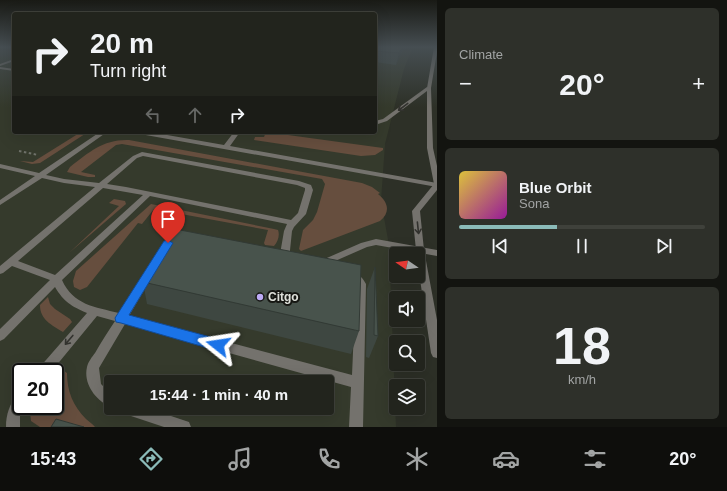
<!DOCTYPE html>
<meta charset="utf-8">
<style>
body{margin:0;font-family:Arial,sans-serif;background:#2e302a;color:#f1f3f6;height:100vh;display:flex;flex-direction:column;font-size:15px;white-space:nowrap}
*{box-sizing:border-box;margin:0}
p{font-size:13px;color:#a2a4a4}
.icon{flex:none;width:22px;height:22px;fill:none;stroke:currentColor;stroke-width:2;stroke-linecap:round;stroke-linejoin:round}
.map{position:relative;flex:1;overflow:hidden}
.drawer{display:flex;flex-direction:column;gap:8px;padding:8px;background:#131410;width:290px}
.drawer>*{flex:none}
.guide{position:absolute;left:12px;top:12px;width:365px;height:122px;border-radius:4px;box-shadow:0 4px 16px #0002,0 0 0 1px #3f413b;background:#22241d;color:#f1f3f6;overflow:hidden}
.needle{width:26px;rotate:283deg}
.tools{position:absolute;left:389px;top:247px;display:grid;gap:8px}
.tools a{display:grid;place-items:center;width:36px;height:36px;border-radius:4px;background:#22241d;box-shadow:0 4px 16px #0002,0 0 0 1px #3f413b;font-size:20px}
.speed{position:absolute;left:12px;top:363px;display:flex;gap:8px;font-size:20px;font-weight:700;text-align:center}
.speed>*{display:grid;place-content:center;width:52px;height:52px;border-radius:50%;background:#22241d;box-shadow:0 4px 16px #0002,0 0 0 1px #3f413b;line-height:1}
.speed .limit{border:2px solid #111;border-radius:6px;background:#fff;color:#111}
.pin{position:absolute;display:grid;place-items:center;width:34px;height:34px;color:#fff;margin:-41px -17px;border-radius:50% 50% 50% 0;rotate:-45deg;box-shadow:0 0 4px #0007}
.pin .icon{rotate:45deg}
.me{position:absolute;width:44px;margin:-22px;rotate:285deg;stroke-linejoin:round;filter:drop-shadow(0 0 3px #0008)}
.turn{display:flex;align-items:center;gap:14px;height:84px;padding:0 12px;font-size:18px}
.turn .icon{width:52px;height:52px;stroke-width:2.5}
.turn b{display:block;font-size:28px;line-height:34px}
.lanes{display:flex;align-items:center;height:38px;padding:0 12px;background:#0003;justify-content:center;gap:20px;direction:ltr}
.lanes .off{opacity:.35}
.big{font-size:30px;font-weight:700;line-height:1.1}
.drawer .widget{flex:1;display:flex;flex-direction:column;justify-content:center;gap:6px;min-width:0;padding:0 14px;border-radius:6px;background:#2e302a}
.drawer .dial{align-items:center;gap:0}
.dial b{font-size:52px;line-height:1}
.song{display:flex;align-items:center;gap:12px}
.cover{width:48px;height:48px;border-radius:6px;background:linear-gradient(135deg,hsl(50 70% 55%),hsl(300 70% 35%))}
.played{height:4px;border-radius:2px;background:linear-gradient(90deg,#8bbbb9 40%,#3f413b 40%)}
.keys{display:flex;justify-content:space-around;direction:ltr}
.heat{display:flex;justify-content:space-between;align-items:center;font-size:22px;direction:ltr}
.trip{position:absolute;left:104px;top:375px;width:230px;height:40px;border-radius:4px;background:#22241d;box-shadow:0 4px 16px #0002,0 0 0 1px #3f413b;font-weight:700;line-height:40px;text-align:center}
.menu{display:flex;height:64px;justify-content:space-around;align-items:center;background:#0e0e0c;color:#a2a4a4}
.menu .icon{width:28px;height:28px}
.menu .active{color:#8bbbb9}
.menu b{font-size:18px;color:#f1f3f6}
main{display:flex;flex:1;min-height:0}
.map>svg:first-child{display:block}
.built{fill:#353a2c;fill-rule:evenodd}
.green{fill:#664e3e}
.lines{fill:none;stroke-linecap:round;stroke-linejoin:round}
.path{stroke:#6e7169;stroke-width:2;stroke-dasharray:2.5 2.5;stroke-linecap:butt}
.service{fill:#74726d;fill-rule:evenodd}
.tertiary{fill:#74726d;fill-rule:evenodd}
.wall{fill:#3e4741}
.shaded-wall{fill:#323a35}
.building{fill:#48534c;stroke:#323a35}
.oneway{stroke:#32322e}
.route{fill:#1a73e8;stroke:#114b97}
.poi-dot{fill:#bcaaf6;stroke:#161713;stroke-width:1.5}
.labels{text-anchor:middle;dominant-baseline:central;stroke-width:4;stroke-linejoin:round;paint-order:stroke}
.near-poi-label{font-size:12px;font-weight:bold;fill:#dee0da;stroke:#161713;text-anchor:start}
</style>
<main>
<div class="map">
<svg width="437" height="427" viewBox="0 0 437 427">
<rect width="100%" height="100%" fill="#2d3027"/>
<path class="built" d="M0 47H14V132H375V47H413L404 69 385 144 381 201 389 245 396 427H0ZM21 372H55V406H21ZM111 382H327V408H111Z"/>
<path class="green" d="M81 132H88L40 163 32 164 20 161 33 162Z
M266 132 383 148V150L375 155 361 156 254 140 255 137H264Z
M129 140 362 183 372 187 380 193 378 194C388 202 391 212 380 221L301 251 299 249 303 230 313 220 317 212 325 184 322 179 122 144 116 145 81 172 95 175V177H88L67 172 70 167C89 152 104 139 129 140Z
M114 199 125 201 126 204 69 253 119 206 109 203Z
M151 204 274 229 278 230C280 235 278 242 274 246L265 245 264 243 268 230 154 209 142 224 138 223 87 287 80 290 74 287 73 281 76 271Z
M48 297 50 304 55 309 70 319 72 322 63 332C52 325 40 320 40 305Z
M59 370 64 371 67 373C67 391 73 406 86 419 89 422 93 424 95 427H40L31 421 30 412 32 406H55V373Z"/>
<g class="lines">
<path class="path" d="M19 151 38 155"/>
<path class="service" d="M14 59V61L0 66V64Z
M0 67 14 69V71L0 69Z
M427 87 431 88 387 121 375 125V121L383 119Z
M100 132H107L46 175 64 179 99 183 133 156 142 152 299 181 311 185 313 190 306 214 294 227 292 231 289 260 287 262H281L279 260 284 231 287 224 150 196 62 280C73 305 95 307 119 313L149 266H155L157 268 129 316 352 375 356 285 349 277 351 275C358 272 363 278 366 284L363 427H349L351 387 125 324 99 368 101 384 111 394V407C96 401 83 384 87 367 88 362 92 357 95 353 101 342 108 332 115 321L97 316 51 372H37L39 368 87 313C71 306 64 302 55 287L4 339 0 341V329L50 280 12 266 3 273 0 274V266L95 187 64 183 42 178 0 205V200L35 176 0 168V164L39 173ZM143 156 297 185 305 188V190L298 213 291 220 126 187 107 184 137 158ZM103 188 143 195 55 275 18 261Z
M137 132H150L224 145 234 132H240L230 146 437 183V187L140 134Z
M376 239 437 250V256L376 245 367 247 326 265H320L318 263 320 261 361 243Z
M21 392V406H24L20 415V427H6C6 413 10 406 16 394Z
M120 408H147L189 422 191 427H164L122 413Z"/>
<path class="tertiary" d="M434 47H437V52L431 88 433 148 437 166V190L420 211 424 250 437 320V358L433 357 431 353 418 266V254H416V250L412 211 434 184 427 148V88Z"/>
</g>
<path class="wall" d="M375 47H404L396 65 375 62Z
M375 267 378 336 369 358 366 357 367 289Z
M143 282 359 331 351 354 147 304Z"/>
<path class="shaded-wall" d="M402 47H404L396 65 399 53Z"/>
<path class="building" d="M375 47H402L399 53 375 51Z
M175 229 361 265 359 331 143 282Z
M375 267 378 336 374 335Z
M56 419 84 427H51Z"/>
<defs><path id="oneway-shaft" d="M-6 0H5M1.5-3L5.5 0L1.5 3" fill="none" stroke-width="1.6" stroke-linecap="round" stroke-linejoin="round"/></defs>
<g class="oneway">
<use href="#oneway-shaft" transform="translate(403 107) rotate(143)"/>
<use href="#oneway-shaft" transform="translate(418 228) rotate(84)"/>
<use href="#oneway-shaft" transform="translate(69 340) rotate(130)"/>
</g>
<linearGradient id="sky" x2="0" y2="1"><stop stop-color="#191a15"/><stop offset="0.44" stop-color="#464e52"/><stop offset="1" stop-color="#464e52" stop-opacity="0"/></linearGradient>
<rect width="437" height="107" fill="url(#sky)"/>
<path class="route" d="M168 240 173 243 129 315 218 339 223 341 225 345 223 349 218 351 121 323 116 322 115 318 164 241Z"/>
<circle class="poi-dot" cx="260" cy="297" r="4"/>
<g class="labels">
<g class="near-poi-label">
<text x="268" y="297">Citgo</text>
</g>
</g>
</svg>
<div class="tools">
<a><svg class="needle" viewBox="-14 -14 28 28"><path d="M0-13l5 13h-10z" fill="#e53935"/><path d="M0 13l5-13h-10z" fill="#a2a4a4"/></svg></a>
<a><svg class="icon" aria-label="sound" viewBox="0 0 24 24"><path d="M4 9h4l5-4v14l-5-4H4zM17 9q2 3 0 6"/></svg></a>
<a><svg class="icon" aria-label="search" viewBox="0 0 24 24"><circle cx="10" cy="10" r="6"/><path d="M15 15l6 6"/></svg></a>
<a><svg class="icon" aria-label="layers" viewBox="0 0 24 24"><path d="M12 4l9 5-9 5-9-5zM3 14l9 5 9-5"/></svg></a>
</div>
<div class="speed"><div class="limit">20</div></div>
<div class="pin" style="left:168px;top:243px;background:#d93025"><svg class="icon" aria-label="arrive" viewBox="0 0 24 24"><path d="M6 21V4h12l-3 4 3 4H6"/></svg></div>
<svg class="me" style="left:218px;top:345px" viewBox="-20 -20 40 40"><path d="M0-17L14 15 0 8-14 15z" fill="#1a73e8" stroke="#fff" stroke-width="4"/></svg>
<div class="trip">15:44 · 1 min · 40 m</div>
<div class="guide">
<div class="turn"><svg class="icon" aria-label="right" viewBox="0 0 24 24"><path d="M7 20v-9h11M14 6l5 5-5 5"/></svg><div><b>20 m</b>Turn right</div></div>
<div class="lanes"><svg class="icon off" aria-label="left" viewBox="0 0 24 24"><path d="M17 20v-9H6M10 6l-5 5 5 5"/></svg><svg class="icon off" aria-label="ahead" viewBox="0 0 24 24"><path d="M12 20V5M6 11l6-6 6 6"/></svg><svg class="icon" aria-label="right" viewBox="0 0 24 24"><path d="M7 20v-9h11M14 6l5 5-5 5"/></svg></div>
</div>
</div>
<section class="drawer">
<div class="widget"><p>Climate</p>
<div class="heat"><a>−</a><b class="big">20°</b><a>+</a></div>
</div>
<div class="widget">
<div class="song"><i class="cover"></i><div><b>Blue Orbit</b><p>Sona</p></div></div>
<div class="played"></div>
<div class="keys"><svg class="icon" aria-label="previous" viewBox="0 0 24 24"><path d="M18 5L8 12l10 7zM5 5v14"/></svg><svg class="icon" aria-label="pause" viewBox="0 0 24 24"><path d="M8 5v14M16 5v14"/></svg><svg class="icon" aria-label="next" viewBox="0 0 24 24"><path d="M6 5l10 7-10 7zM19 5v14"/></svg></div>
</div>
<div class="widget dial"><b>18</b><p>km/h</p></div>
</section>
</main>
<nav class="menu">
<b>15:43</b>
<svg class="icon active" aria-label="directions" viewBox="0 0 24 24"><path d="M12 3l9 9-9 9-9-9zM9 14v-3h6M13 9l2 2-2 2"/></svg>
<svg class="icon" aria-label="music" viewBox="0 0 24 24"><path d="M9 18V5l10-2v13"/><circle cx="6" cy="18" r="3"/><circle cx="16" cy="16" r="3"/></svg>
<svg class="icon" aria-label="phone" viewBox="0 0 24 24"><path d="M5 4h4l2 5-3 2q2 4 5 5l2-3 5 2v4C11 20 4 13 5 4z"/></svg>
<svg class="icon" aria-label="climate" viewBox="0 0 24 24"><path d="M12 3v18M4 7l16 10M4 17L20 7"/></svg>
<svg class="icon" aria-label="car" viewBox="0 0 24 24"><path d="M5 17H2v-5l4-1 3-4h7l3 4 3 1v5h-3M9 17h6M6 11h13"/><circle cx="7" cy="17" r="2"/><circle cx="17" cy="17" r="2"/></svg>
<svg class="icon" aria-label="filters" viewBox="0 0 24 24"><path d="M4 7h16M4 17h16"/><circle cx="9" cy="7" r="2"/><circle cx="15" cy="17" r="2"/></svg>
<b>20°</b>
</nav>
